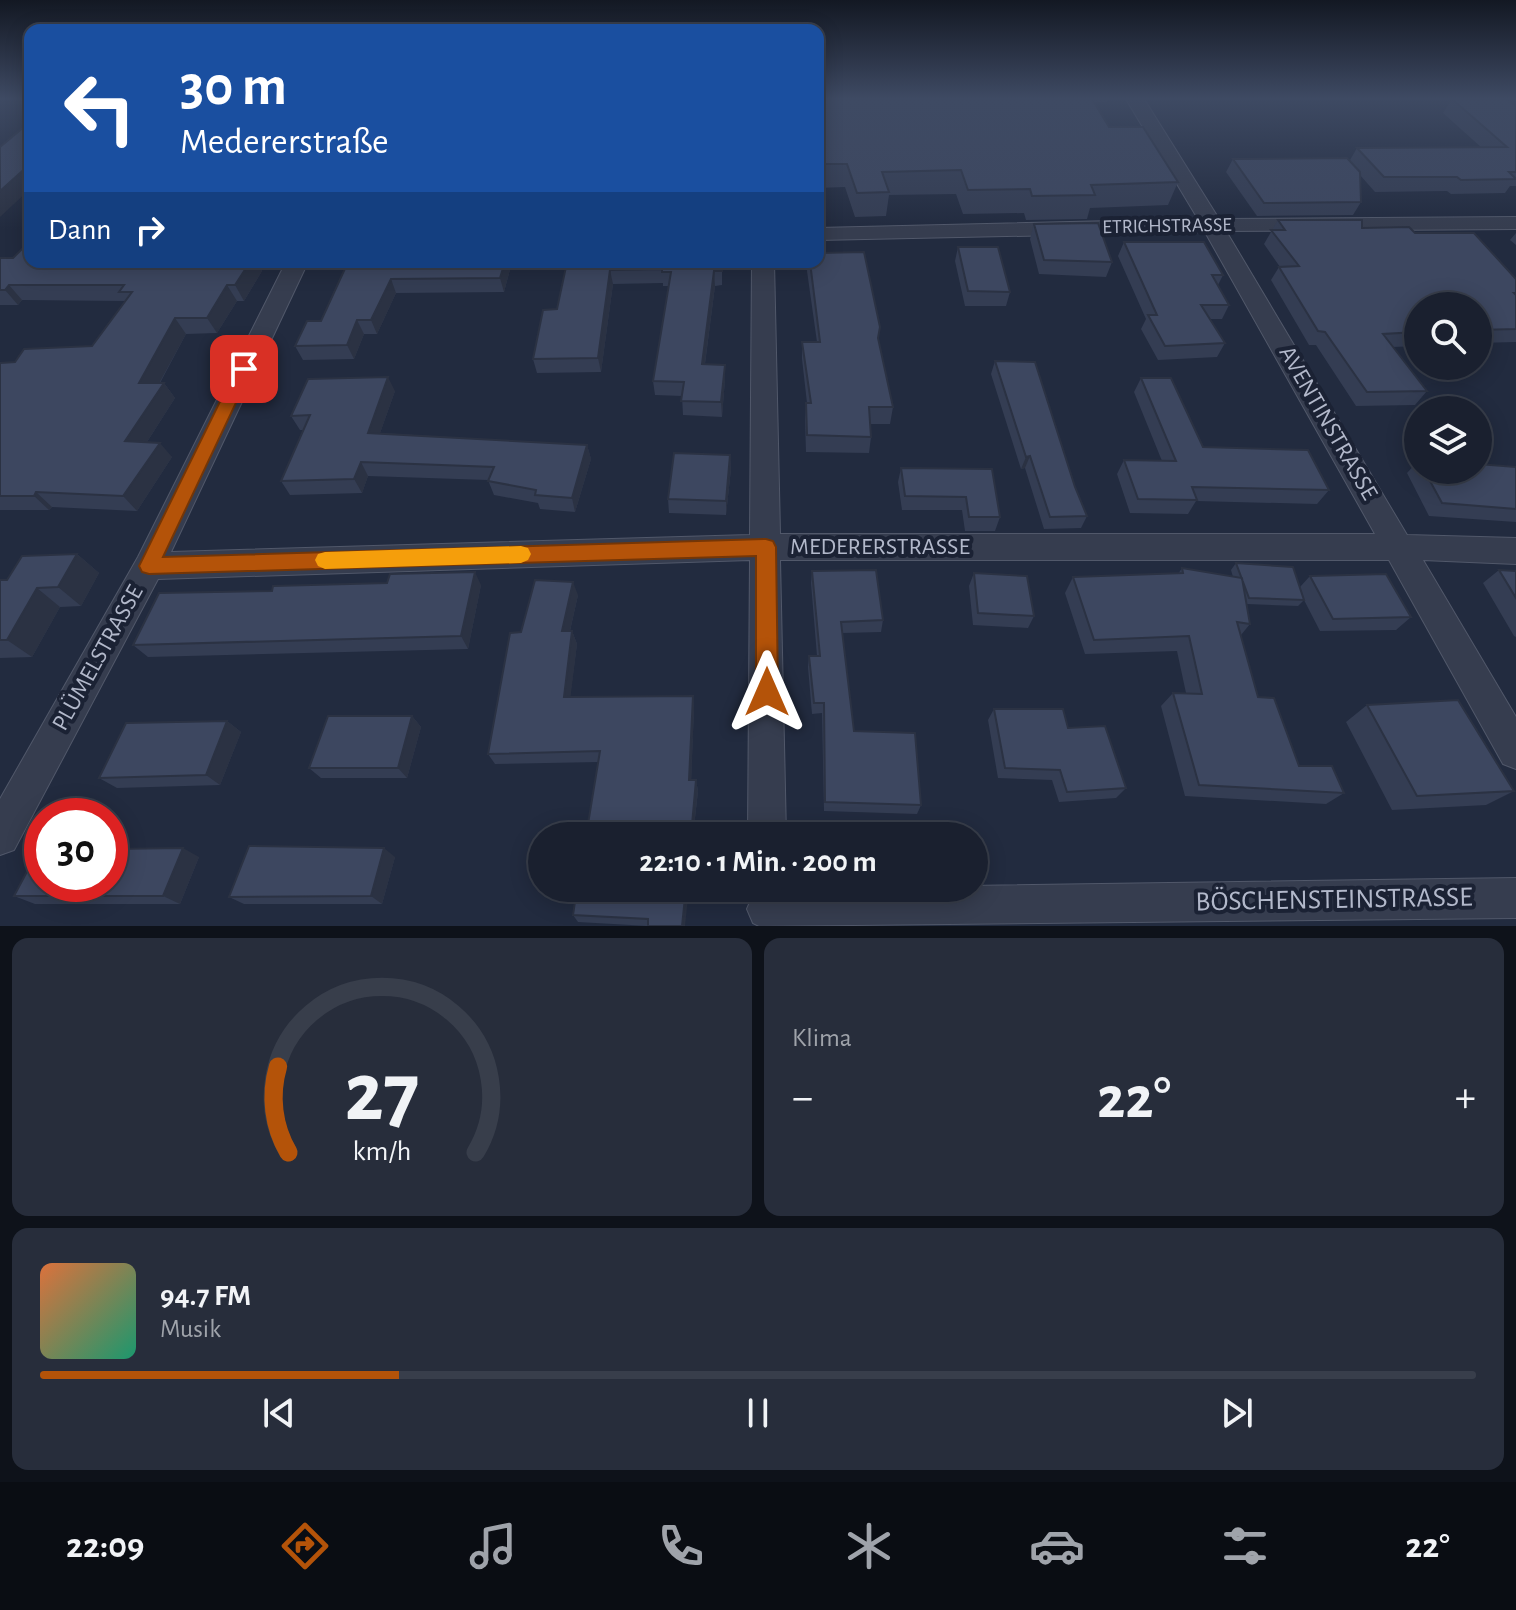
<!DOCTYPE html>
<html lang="de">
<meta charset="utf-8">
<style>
body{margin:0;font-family:"Alegreya Sans",sans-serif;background:#272d3b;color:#f1f3f6;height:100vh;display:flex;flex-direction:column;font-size:30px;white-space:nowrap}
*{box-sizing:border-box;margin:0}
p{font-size:26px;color:#9fa3aa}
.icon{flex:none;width:44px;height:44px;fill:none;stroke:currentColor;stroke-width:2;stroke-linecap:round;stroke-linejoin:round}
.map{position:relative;height:926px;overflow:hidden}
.panel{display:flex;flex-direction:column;gap:12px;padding:12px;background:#0e121a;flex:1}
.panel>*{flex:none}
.top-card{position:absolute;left:24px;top:24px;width:800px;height:244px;border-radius:16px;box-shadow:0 4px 20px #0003,0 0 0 2px #383e4b;background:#1a4fa0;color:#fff;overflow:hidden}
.buttons{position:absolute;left:1404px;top:292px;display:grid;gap:16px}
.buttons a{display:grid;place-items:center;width:88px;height:88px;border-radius:50%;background:#1a202f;box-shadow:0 4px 20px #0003,0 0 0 2px #383e4b;font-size:40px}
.speed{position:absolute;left:24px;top:798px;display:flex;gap:16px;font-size:40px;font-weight:700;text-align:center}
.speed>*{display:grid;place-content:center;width:104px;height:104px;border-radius:50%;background:#1a202f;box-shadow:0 4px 20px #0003,0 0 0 2px #383e4b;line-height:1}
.speed .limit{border:12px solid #d22;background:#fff;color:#111}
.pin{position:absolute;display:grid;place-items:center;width:68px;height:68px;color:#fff;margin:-34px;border-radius:16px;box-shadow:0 4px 12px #0006}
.me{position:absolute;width:88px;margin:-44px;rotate:0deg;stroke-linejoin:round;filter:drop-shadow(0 0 6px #0008)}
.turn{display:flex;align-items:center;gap:28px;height:168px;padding:0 24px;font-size:36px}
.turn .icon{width:104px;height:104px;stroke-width:2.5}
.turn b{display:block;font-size:56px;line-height:68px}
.then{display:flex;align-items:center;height:76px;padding:0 24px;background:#0003;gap:16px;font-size:30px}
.big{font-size:60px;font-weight:700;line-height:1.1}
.panel .card{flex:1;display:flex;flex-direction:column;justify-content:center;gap:12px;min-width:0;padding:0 28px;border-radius:16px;background:#272d3b}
.panel .dial{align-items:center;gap:0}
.dial svg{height:208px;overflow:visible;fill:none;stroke:#383e4b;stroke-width:7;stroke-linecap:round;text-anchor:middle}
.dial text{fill:#f1f3f6;stroke:none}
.song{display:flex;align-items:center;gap:24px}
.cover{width:96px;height:96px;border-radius:12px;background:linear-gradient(135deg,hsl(20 70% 55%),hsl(160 70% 35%))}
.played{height:8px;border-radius:4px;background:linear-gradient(90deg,#b45309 25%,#383e4b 25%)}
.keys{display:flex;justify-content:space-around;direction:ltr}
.heat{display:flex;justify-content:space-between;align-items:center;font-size:44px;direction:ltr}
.panel .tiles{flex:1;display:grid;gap:12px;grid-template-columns:1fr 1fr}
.card:last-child{grid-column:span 2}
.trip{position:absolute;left:528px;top:822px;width:460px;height:80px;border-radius:40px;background:#1a202f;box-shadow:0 4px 20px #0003,0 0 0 2px #383e4b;font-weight:700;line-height:80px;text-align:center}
.dock{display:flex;height:128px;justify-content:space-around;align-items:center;background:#0a0d13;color:#9fa3aa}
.dock .icon{width:56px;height:56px}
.dock .active{color:#b45309}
.dock b{font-size:36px;color:#f1f3f6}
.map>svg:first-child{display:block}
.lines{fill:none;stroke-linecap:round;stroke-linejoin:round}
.minor-casing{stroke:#51586a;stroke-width:2}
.minor{fill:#363d4f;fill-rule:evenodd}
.wall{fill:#343d53}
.shaded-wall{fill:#2b3243}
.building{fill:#3d4760;stroke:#2b3243;stroke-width:2}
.route{fill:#b45309;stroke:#753606;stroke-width:2}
.slow{fill:#f59e0b}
.labels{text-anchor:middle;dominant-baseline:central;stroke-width:8;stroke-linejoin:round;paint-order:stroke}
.far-street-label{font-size:20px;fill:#b2b8ca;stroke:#1b2234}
.street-label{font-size:24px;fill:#b2b8ca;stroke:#1b2234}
.near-street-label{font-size:28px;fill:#b2b8ca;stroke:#1b2234}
</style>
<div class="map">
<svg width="1516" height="926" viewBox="0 0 1516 926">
<rect width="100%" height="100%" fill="#222b3f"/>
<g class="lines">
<g class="minor-casing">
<path id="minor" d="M1126 99H1144L1219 219 1516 217V229L1226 231 1407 535 1516 538V564L1423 560 1516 717V769L1503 764 1389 560H780L786 836H748L750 560 158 579 14 850 0 855V799L138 557 286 262H308L171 552 750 535 752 262H774L780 534H1375L1205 232 818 240V228L1198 219Z
M1516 878V918L759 926 753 923 747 909 753 895 767 889Z"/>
</g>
<use href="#minor" class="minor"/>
</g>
<path class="wall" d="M818 99H1108L1107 102H1094L1109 127 1178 182 1168 205 1090 208 1087 219 1026 220 1024 213 963 214 956 194 889 195 886 216 855 217 845 187 818 188Z
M1452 99 1516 106V186H1510L1505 193 1451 194 1447 191 1375 192 1360 175 1361 202 1353 215 1257 216 1226 172 1233 159 1350 160 1357 148H1482L1443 113Z
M1278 220 1415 233 1516 279V342L1478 343V306H1418V346L1393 347 1427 391 1415 405 1356 406 1316 345H1309L1271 280 1279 267H1280L1264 244Z
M1034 224 1112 262 1106 277 1039 274 1030 239Z
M1516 233V245L1510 240Z
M1124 242 1223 275 1218 285 1229 305 1222 319H1209L1225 343 1217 357 1158 360 1141 329 1146 319 1118 256Z
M958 247 1010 292 1006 306H965L955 261Z
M0 258 259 267 262 271 244 301H237L217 333 186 334 160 383H164L175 398 147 442 172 457 137 511 52 507 49 510H0V363L15 362 92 346 125 301 22 300 18 305H0Z
M348 262H512L504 292 396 293 377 334H364L354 359 303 360 295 346 321 321Z
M567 262H722V285L715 286 705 364 725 365V379L722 417 683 415 682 396 655 395 653 381 669 286H663V283L613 284 601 372 537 373 533 359 557 309Z
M808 262H818L878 340 893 407 890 424H870L871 437 869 453 806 452 805 420 806 403H807L802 359V342H817L807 271Z
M995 361 1075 487 1087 516 1081 528 1044 529 1025 468 1021 469 991 374Z
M1141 378 1203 447 1329 490 1317 504 1196 501 1188 514 1130 513 1117 474 1124 460 1162 461 1134 392Z
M395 391 380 433 587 445 591 459 575 512 540 509 538 503 494 495 488 480 368 476 362 493 290 495 281 481 303 430H300L291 416Z
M730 455 731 469 726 515 669 513 668 499Z
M1418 461V470H1478L1516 467V522L1429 516 1407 473Z
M901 468 992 469 1000 517 995 531H965L962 510H902L898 482Z
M77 554 99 573 81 606 60 607 32 657 0 658V580H7Z
M1236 563 1300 587 1310 576 1411 617 1396 630 1320 631 1304 600 1298 606 1247 604 1250 624 1241 635 1258 697 1299 766 1344 793 1326 804 1185 796 1161 706 1173 693H1186L1177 651 1085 654 1065 593 1073 577 1178 574 1182 568 1233 577 1231 570Z
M1499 570 1516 571V637L1514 636 1483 583Z
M812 571 883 620 881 632 842 633 854 731 921 805 917 814 824 811 822 713 812 714 808 667 809 656H817L811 583Z
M974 573 1034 616 1028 628 973 625 969 586Z
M387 583 481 585 468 649 148 657 133 645 272 591Z
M578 595 570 631H572L577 644 570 697 693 696 694 708 691 780H696L698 791 693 836H586L599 762 495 764 488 754 521 632Z
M1367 705 1514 791 1486 805 1392 810 1346 722Z
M994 709 1068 728 1126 788 1116 798 1059 802 1052 780 998 778 988 720Z
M412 716 421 727 407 778H321L309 768Z
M227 721 241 732 220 785 117 788 99 778Z
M199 857 180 904H35L14 896Z
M395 857 382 904H244L229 897Z
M689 888 648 926 578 922 573 915Z"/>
<path class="shaded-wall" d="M30 164V189L0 217V191Z
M250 262H262L259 267 262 271 244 301 235 285Z
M505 262H512L504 292 500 278Z
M610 270 613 284 601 372 598 358Z
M714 271 715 286 703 378 702 364Z
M391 279 396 293 377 334 371 320Z
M9 285 22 300 18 305 5 290Z
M227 285 237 301 217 333 207 318Z
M175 318 186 334 151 398 139 383Z
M357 320 364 334 354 359 347 345Z
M725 365V379L722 417 721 402Z
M388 377 395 391 375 447 368 433Z
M164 383 175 398 138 456 125 441Z
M160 443 172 457 137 511 123 496Z
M587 445 591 459 575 512 572 498Z
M730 455 731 469 726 515V501Z
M1030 456 1025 468 1021 469 1026 457Z
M361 462 368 476 362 493 354 479Z
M36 492 52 507 49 510 34 496Z
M77 554 99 573 81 606 58 587Z
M475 572 481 585 468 649 461 636Z
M573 582 578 595 567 644 562 631Z
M37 588 60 607 32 657 7 640Z
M572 631 577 644 569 709 564 697Z
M693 696 694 708 691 790 689 780Z
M412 716 421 727 407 778 398 768Z
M227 721 241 732 220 785 206 775Z
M696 780 698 791 693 836H691Z
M183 848 199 857 180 904 163 896Z
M384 848 395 857 382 904 371 896Z
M686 888H689L685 926H682Z"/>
<path class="building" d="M818 99H1092L1109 127H1143L1178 182 1091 185 1095 195 1032 196 1030 189 968 190 961 170 882 172 889 192 857 193 847 164H818Z
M1452 99H1508L1516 106V172H1509L1516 179 1461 180 1457 177H1384L1357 148 1507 147Z
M30 122V164L0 191V147Z
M1347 158 1360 172 1361 202 1264 203 1233 159Z
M1278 220H1362V228L1409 227 1415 233H1474L1516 279V293H1514L1516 295V329L1478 330V306H1418V332L1383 334 1427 391 1367 392 1325 332 1318 331 1279 267 1299 266 1271 230H1285Z
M1098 223 1112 262 1044 260 1034 224Z
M30 241V262H250L235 285H227L207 318H175L139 383H164L125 441 160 443 123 496 36 492 34 496H0V363L15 362 24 349 92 346 132 292H119L124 285H9L5 290H0V258H13Z
M1124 242H1204L1223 275H1212L1229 305H1201L1225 343 1165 346 1148 315H1157Z
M958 247H998L1010 292 968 291Z
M864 252 880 327 878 338 893 407H869L871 437 807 435 806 403H811L802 342H820L810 262H818V253Z
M348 262H505L500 278 391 279 371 320H357L347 345 295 346 307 321H321Z
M567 262H722V271H714L702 364 725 365 721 402 681 401 684 382 653 381 671 272H662V269L610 270 598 358 533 359 543 310 557 309Z
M995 361 1035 362 1075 487 1087 516 1050 517 1030 456 1026 457Z
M388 377 368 433 587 445 572 498 535 495 536 490 488 481 494 467 361 462 354 479 281 481 310 415 291 416 308 379Z
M1141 378H1171L1203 447 1308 450 1329 490 1192 487 1197 500 1138 499 1124 460 1176 461Z
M674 453 730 455 726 501 668 499Z
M1478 464 1516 467V509L1442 503 1424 470H1478Z
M901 468 992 469 1000 517H969L966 497 905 496Z
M77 554 58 587 37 588 7 640H0V580H7L22 556Z
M1236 563 1293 567 1304 600 1249 598Z
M1182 568 1242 578 1250 624 1237 622 1258 697 1274 698 1299 766H1332L1344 793 1199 785 1173 693 1202 694 1189 636 1094 640 1073 577 1183 573Z
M876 570 883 620 841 622 854 731 915 733 921 805 825 802 824 703H814L809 656H820L812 571Z
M1499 570 1516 571V598Z
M475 572 461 636 133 645 159 593 272 591 273 586 387 583 390 574Z
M974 573 1027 576 1034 616 978 613Z
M1386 574 1411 617 1333 619 1310 576Z
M535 580 573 582 562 631H572L564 697 693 696 689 780H696L691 836H586L600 751 488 754 510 633 521 632Z
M1458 700 1514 791 1417 796 1367 705Z
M994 709H1063L1068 728 1105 726 1126 788 1067 792 1060 770 1005 768Z
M328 716H412L398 768H309Z
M227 721 206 775 99 778 126 723Z
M249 846 384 848 371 896 229 897Z
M183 848 163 896H14L39 849H42V884H110V849Z
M577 888H686L682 926H648V919L573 915Z"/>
<linearGradient id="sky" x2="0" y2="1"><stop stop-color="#131823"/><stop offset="0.43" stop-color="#3e4a63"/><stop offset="1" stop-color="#3e4a63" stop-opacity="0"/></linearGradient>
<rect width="1516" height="229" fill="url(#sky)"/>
<path class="route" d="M244 364 252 369 163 557 766 539 773 541 776 547 778 692 775 699 767 702 759 699 756 692V556L149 574 142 572 139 566 142 560 236 369Z"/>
<path class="slow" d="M521 546 528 548 531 554 528 560 521 563 325 569 318 566 315 560 318 554 325 552Z"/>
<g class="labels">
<g class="far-street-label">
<text transform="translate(1167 226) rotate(-1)">ETRICHSTRASSE</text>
</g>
<g class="street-label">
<text transform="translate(1328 423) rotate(60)">AVENTINSTRASSE</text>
<text x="880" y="547">MEDERERSTRASSE</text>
<text transform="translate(98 658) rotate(-61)">PLÜMELSTRASSE</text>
</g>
<g class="near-street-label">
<text transform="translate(1334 900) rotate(-1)">BÖSCHENSTEINSTRASSE</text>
</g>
</g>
</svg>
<div class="buttons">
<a><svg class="icon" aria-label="search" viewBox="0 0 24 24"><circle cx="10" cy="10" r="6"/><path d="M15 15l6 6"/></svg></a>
<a><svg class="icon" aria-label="layers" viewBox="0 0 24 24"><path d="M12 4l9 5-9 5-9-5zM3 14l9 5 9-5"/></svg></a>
</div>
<div class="speed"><div class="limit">30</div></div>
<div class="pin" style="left:244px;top:369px;background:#d93025"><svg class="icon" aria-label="arrive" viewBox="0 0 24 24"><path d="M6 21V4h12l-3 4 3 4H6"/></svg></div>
<svg class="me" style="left:767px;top:692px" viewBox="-20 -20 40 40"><path d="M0-17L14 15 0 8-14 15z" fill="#b45309" stroke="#fff" stroke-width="4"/></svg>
<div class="trip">22:10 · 1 Min. · 200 m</div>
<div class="top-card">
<div class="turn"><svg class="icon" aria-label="left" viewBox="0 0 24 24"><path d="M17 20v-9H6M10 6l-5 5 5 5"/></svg><div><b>30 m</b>Medererstraße</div></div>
<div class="then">Dann<svg class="icon" aria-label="right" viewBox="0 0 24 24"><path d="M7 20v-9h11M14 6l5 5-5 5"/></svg></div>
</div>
</div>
<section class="panel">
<div class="tiles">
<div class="card dial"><svg viewBox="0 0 100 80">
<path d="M14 69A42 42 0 1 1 86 69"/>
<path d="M14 69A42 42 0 0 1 10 36" stroke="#b45309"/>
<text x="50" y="56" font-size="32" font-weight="700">27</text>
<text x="50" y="72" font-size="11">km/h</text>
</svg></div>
<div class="card"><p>Klima</p>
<div class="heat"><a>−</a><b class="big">22°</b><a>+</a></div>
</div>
<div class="card">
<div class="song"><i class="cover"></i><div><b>94.7 FM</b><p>Musik</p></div></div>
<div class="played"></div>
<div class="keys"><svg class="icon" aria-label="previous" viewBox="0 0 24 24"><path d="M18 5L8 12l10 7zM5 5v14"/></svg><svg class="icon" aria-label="pause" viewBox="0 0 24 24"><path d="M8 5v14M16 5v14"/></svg><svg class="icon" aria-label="next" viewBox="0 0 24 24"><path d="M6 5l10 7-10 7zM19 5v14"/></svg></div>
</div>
</div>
</section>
<nav class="dock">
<b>22:09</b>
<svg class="icon active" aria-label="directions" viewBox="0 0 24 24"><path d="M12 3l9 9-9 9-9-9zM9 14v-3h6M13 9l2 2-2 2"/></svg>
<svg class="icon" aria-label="music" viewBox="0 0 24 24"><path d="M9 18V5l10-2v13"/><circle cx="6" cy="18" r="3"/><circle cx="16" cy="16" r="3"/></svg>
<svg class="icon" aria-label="phone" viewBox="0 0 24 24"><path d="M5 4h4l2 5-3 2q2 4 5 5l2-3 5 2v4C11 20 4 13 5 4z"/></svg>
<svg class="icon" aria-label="climate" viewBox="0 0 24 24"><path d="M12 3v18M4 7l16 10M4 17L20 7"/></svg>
<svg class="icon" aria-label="car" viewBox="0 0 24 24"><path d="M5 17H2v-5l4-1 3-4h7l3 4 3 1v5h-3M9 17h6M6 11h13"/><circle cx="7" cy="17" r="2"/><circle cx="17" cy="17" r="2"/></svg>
<svg class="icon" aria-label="filters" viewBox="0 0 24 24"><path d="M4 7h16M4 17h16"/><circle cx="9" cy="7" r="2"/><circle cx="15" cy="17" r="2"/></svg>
<b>22°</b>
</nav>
